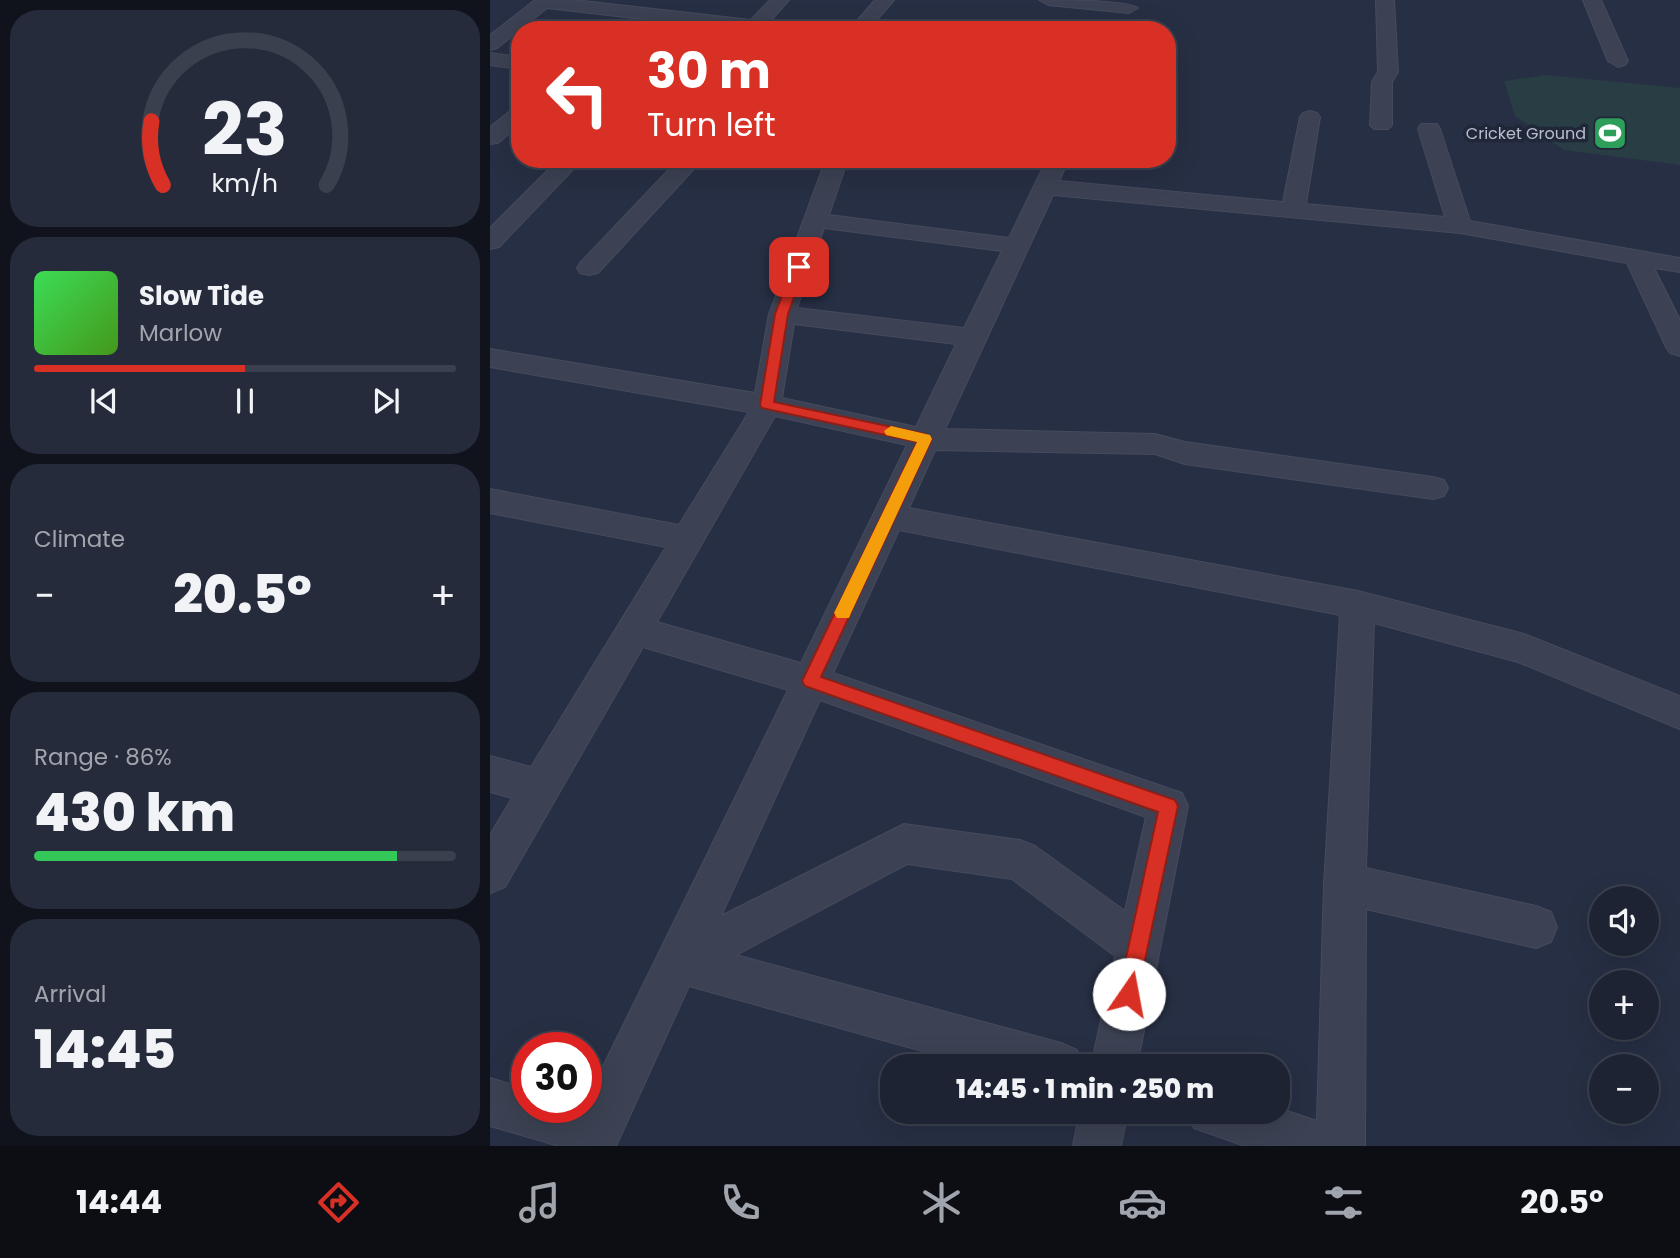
<!DOCTYPE html>
<meta charset="utf-8">
<style>
body{margin:0;font-family:Poppins,sans-serif;background:#252b3b;color:#f1f3f6;height:100vh;display:flex;flex-direction:column;font-size:26px;white-space:nowrap}
*{box-sizing:border-box;margin:0}
p{font-size:23px;color:#a0a4ac}
.icon{flex:none;width:38px;height:38px;fill:none;stroke:currentColor;stroke-width:2;stroke-linecap:round;stroke-linejoin:round}
.map{position:relative;flex:1;overflow:hidden}
.panel{display:flex;flex-direction:column;gap:10px;padding:10px;background:#10131c;width:490px}
.panel>*{flex:none}
.top-card{position:absolute;left:21px;top:21px;width:665px;height:147px;border-radius:28px;box-shadow:0 7px 28px #0002,0 0 0 2px #3b404e;background:#d93025;color:#fff;overflow:hidden}
.fabs{position:absolute;left:1099px;top:886px;display:grid;gap:14px}
.fabs a{display:grid;place-items:center;width:70px;height:70px;border-radius:50%;background:#1d2333;box-shadow:0 7px 28px #0002,0 0 0 2px #3b404e;font-size:35px}
.speed{position:absolute;left:21px;top:1032px;display:flex;gap:14px;font-size:35px;font-weight:700;text-align:center}
.speed>*{display:grid;place-content:center;width:91px;height:91px;border-radius:50%;background:#1d2333;box-shadow:0 7px 28px #0002,0 0 0 2px #3b404e;line-height:1}
.speed .limit{border:10px solid #d22;background:#fff;color:#111}
.pin{position:absolute;display:grid;place-items:center;width:60px;height:60px;color:#fff;margin:-30px;border-radius:14px;box-shadow:0 4px 10px #0006}
.me{position:absolute;width:77px;margin:-38px;rotate:12deg;stroke-linejoin:round;filter:drop-shadow(0 0 5px #0008)}
.turn{display:flex;align-items:center;gap:24px;height:147px;padding:0 21px;font-size:32px}
.turn .icon{width:91px;height:91px;stroke-width:2.5}
.turn b{display:block;font-size:49px;line-height:60px}
.big{font-size:52px;font-weight:800;line-height:1.1}
.panel .tile{flex:1;display:flex;flex-direction:column;justify-content:center;gap:10px;min-width:0;padding:0 24px;border-radius:28px;background:#252b3b}
.panel .dial{align-items:center;gap:0}
.dial svg{height:182px;overflow:visible;fill:none;stroke:#3b404e;stroke-width:7;stroke-linecap:round;text-anchor:middle}
.dial text{fill:#f1f3f6;stroke:none}
.song{display:flex;align-items:center;gap:21px}
.cover{width:84px;height:84px;border-radius:10px;background:linear-gradient(135deg,hsl(130 70% 55%),hsl(100 70% 35%))}
.played{height:7px;border-radius:4px;background:linear-gradient(90deg,#d93025 50%,#3b404e 50%)}
.keys{display:flex;justify-content:space-around;direction:ltr}
.heat{display:flex;justify-content:space-between;align-items:center;font-size:38px;direction:ltr}
.charge{height:10px;border-radius:5px;background:linear-gradient(90deg,#34c759 86%,#3b404e 0)}
.trip{position:absolute;left:390px;top:1054px;width:410px;height:70px;border-radius:28px;background:#1d2333;box-shadow:0 7px 28px #0002,0 0 0 2px #3b404e;font-weight:800;line-height:70px;text-align:center}
.dock{display:flex;height:112px;justify-content:space-around;align-items:center;background:#0c0e14;color:#a0a4ac}
.dock .icon{width:49px;height:49px}
.dock .active{color:#d93025}
.dock b{font-size:32px;color:#f1f3f6}
main{display:flex;flex:1;min-height:0}
.map>svg:first-child{display:block}
.green{fill:#293d45}
.lines{fill:none;stroke-linecap:round;stroke-linejoin:round}
.street-casing{stroke:#454b5d;stroke-width:2}
.street{fill:#3c4253;fill-rule:evenodd}
.route{fill:#d93025;stroke:#8d1f18;stroke-width:2}
.slow{fill:#f59e0b}
.labels{text-anchor:middle;dominant-baseline:central;stroke-width:7;stroke-linejoin:round;paint-order:stroke}
.far-poi-label{font-size:16px;fill:#b9becd;stroke:#202739;text-anchor:end}
</style>
<main>
<section class="panel">
<div class="tile dial"><svg viewBox="0 0 100 80">
<path d="M14 69A42 42 0 1 1 86 69"/>
<path d="M14 69A42 42 0 0 1 9 41" stroke="#d93025"/>
<text x="50" y="56" font-size="32" font-weight="700">23</text>
<text x="50" y="72" font-size="11">km/h</text>
</svg></div>
<div class="tile">
<div class="song"><i class="cover"></i><div><b>Slow Tide</b><p>Marlow</p></div></div>
<div class="played"></div>
<div class="keys"><svg class="icon" aria-label="previous" viewBox="0 0 24 24"><path d="M18 5L8 12l10 7zM5 5v14"/></svg><svg class="icon" aria-label="pause" viewBox="0 0 24 24"><path d="M8 5v14M16 5v14"/></svg><svg class="icon" aria-label="next" viewBox="0 0 24 24"><path d="M6 5l10 7-10 7zM19 5v14"/></svg></div>
</div>
<div class="tile"><p>Climate</p>
<div class="heat"><a>−</a><b class="big">20.5°</b><a>+</a></div>
</div>
<div class="tile"><p>Range · 86%</p><b class="big">430 km</b><div class="charge"></div></div>
<div class="tile"><p>Arrival</p><b class="big">14:45</b></div>
</section>
<div class="map">
<svg width="1190" height="1146" viewBox="0 0 1190 1146">
<rect width="100%" height="100%" fill="#272f44"/>
<path class="green" d="M1056 75 1190 88V165L1074 150 1025 116 1014 81Z"/>
<g class="lines">
<g class="street-casing">
<path id="street" d="M45 0H84L261 20 280 0H299L272 30 199 24 190 30H169L178 22 57 8 7 48 0 50V35Z
M385 0H404L378 30H359Z
M549 0C569 0 636 0 648 8L639 13 558 5Z
M886 0H904L908 72 902 82V125L898 129H884L880 125 882 82 888 72Z
M1093 0H1111L1138 61 1135 65 1128 67 1118 61Z
M0 53 30 57V69L0 65Z
M30 107V124L8 143 0 144V127L23 109Z
M820 111 827 113 830 117 816 204 955 217 928 129 931 124H947L950 129 980 221 1190 258V272L1164 268 1190 320V356L1180 353 1176 347 1137 263 970 233 563 195 455 429 665 434 695 442 943 477 954 480 958 488 954 496 943 499 695 464 665 454 445 450 419 508 868 591 1034 634 1190 696V729L1028 662 884 623 876 868 1046 906 1061 912 1067 927 1061 942 1046 948 876 909 875 1146H755L704 1128 697 1111H788V1108L827 1121 834 884 850 615 409 530 343 673 692 793 698 806 647 1066H601L625 956 522 879 417 864 246 955 571 1043 587 1050 594 1066H486L199 986 126 1146H69L0 1126V1078L37 1089V1108H96V1101L298 690 153 647 15 887 0 893V835L22 798 0 792V756L41 767 176 547 0 513V489L189 525 259 412 0 367V349L265 393 279 314 336 159H358L339 215 519 238 557 159H579L569 181 793 202 810 117 813 113ZM334 228 512 251 474 328 307 308ZM304 324 466 344 426 427 292 398ZM285 416 417 445 311 663 167 622ZM330 700 656 817 635 911 545 846 530 840 414 824 231 916Z
M69 159H93L9 247 0 249V228Z
M189 159H213L108 273 99 275 90 273 87 268 90 263Z
M590 1111H638L631 1146H583Z"/>
</g>
<use href="#street" class="street"/>
</g>
<path class="route" d="M309 263 315 267 298 314 284 402 435 434 442 439 331 677 685 800 688 806 646 1002 639 1005 631 1002 628 994 668 812 315 686 312 681 427 442 272 408 270 405 285 314 303 267Z"/>
<path class="slow" d="M401 426 440 435 442 439 361 613 359 618H347L344 613 427 442 396 435 394 431Z"/>
<defs>
<g id="stadium-square" transform="scale(1.75)"><rect x="-9" y="-9" width="18" height="18" rx="4" fill="#2e9e5b" stroke="#202739"/><path d="M0-5a6.5 5 0 1 0 0 10a6.5 5 0 1 0 0-10ZM-3.5-1.8h7v3.6h-7Z" fill="#fff"/></g>
</defs>
<g fill-rule="evenodd">
<use href="#stadium-square" x="1120" y="133"/>
</g>
<g class="labels">
<g class="far-poi-label">
<text x="1096" y="133">Cricket Ground</text>
</g>
</g>
</svg>
<div class="fabs">
<a><svg class="icon" aria-label="sound" viewBox="0 0 24 24"><path d="M4 9h4l5-4v14l-5-4H4zM17 9q2 3 0 6"/></svg></a>
<a>+</a>
<a>−</a>
</div>
<div class="speed"><div class="limit">30</div></div>
<div class="pin" style="left:309px;top:267px;background:#d93025"><svg class="icon" aria-label="arrive" viewBox="0 0 24 24"><path d="M6 21V4h12l-3 4 3 4H6"/></svg></div>
<svg class="me" style="left:639px;top:994px" viewBox="-20 -20 40 40"><circle r="19" fill="#fff"/><path d="M0-13L10 11 0 6-10 11z" fill="#d93025"/></svg>
<div class="trip">14:45 · 1 min · 250 m</div>
<div class="top-card">
<div class="turn"><svg class="icon" aria-label="left" viewBox="0 0 24 24"><path d="M17 20v-9H6M10 6l-5 5 5 5"/></svg><div><b>30 m</b>Turn left</div></div>
</div>
</div>
</main>
<nav class="dock">
<b>14:44</b>
<svg class="icon active" aria-label="directions" viewBox="0 0 24 24"><path d="M12 3l9 9-9 9-9-9zM9 14v-3h6M13 9l2 2-2 2"/></svg>
<svg class="icon" aria-label="music" viewBox="0 0 24 24"><path d="M9 18V5l10-2v13"/><circle cx="6" cy="18" r="3"/><circle cx="16" cy="16" r="3"/></svg>
<svg class="icon" aria-label="phone" viewBox="0 0 24 24"><path d="M5 4h4l2 5-3 2q2 4 5 5l2-3 5 2v4C11 20 4 13 5 4z"/></svg>
<svg class="icon" aria-label="climate" viewBox="0 0 24 24"><path d="M12 3v18M4 7l16 10M4 17L20 7"/></svg>
<svg class="icon" aria-label="car" viewBox="0 0 24 24"><path d="M5 17H2v-5l4-1 3-4h7l3 4 3 1v5h-3M9 17h6M6 11h13"/><circle cx="7" cy="17" r="2"/><circle cx="17" cy="17" r="2"/></svg>
<svg class="icon" aria-label="filters" viewBox="0 0 24 24"><path d="M4 7h16M4 17h16"/><circle cx="9" cy="7" r="2"/><circle cx="15" cy="17" r="2"/></svg>
<b>20.5°</b>
</nav>
